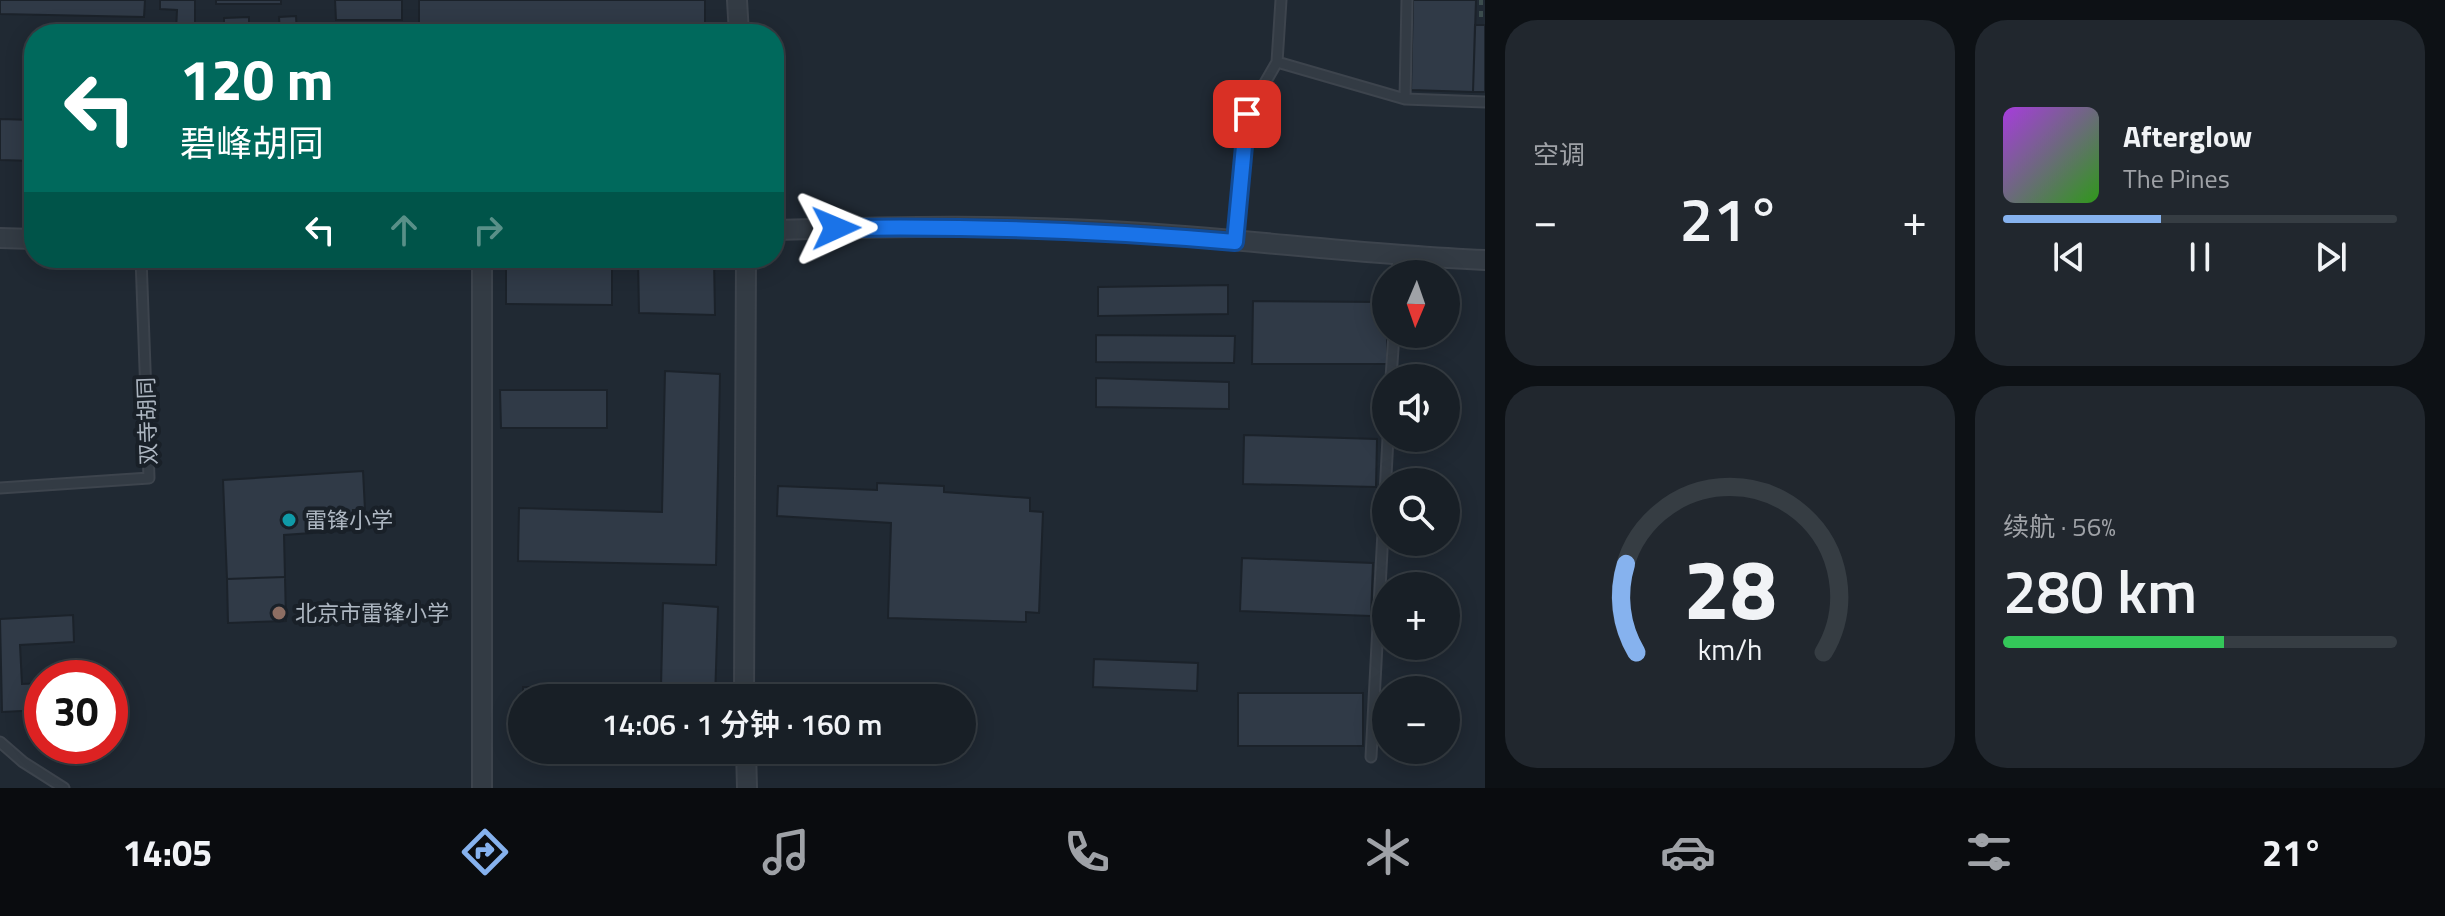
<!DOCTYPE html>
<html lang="zh">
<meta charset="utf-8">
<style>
body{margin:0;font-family:"Titillium Web","Noto Sans SC",sans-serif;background:#21272e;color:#f1f3f6;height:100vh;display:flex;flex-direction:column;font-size:30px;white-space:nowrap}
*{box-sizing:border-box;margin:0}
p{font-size:26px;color:#9fa2a7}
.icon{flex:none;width:44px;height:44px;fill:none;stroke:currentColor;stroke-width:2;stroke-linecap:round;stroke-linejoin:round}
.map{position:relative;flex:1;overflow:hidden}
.panel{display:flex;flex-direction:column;gap:20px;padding:20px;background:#0d1115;width:960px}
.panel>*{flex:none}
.banner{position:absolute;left:24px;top:24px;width:760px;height:244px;border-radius:32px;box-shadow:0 4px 20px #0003,0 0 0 2px #363d43;background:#00695c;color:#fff;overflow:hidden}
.needle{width:52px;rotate:182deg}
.controls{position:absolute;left:1372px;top:260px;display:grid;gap:16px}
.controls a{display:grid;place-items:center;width:88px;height:88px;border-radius:50%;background:#181f26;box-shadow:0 4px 20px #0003,0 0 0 2px #363d43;font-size:40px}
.speed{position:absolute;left:24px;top:660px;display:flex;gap:16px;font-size:40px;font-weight:700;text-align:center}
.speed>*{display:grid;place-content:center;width:104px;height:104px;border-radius:50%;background:#181f26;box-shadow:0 4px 20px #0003,0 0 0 2px #363d43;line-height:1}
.speed .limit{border:12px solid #d22;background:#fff;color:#111}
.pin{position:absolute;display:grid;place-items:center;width:68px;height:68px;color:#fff;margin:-34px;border-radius:16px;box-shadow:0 4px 12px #0006}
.me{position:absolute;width:88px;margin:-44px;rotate:89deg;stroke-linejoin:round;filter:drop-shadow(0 0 6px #0008)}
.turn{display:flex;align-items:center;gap:28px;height:168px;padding:0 24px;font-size:36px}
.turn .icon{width:104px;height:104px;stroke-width:2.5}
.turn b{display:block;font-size:56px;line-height:68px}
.lanes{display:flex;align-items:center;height:76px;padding:0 24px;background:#0003;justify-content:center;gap:40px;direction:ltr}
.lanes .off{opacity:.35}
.big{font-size:60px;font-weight:600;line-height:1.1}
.panel .widget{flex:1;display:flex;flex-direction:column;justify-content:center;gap:12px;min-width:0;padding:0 28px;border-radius:32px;background:#21272e}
.panel .dial{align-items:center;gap:0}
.dial svg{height:208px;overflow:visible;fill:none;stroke:#363d43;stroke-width:7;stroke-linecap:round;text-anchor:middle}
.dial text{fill:#f1f3f6;stroke:none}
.song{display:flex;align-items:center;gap:24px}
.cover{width:96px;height:96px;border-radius:12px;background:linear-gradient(135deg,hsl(280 70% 55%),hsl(110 70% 35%))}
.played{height:8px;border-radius:4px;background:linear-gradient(90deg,#86b2ee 40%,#363d43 40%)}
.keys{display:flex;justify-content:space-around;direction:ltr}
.heat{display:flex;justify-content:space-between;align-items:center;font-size:44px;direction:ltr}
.charge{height:12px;border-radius:6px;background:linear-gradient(90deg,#34c759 56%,#363d43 0)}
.panel .tiles{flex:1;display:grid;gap:20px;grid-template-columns:repeat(2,1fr)}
.trip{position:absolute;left:508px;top:684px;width:468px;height:80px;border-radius:40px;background:#181f26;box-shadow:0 4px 20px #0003,0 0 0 2px #363d43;font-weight:600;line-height:80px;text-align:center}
.tab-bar{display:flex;height:128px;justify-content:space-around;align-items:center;background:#0a0c0f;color:#9fa2a7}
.tab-bar .icon{width:56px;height:56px}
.tab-bar .current{color:#86b2ee}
.tab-bar b{font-size:36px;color:#f1f3f6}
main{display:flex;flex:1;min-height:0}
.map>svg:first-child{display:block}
.building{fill:#303a47;stroke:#1b222a;stroke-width:2}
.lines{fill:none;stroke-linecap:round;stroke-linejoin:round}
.lane-casing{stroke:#3d444d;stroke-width:13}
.street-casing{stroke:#3d444d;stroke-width:22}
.path{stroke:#3b4c4d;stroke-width:4;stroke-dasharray:6 6;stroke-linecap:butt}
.lane{stroke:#333b44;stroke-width:9}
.street{stroke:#333b44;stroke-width:18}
.route-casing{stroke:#114b97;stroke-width:20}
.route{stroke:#1a73e8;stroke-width:14}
.culture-dot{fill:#0f9aa8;stroke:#192028;stroke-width:3}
.education-dot{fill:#8d6e63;stroke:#192028;stroke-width:3}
.labels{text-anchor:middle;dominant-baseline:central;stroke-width:8;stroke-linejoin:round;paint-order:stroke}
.street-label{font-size:22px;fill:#adb6c1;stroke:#192028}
.poi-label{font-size:22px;fill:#adb6c1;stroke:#192028;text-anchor:start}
</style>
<main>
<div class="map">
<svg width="1485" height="788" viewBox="0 0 1485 788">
<rect width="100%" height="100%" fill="#202933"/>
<path class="building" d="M0 0H145L144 17 0 14Z
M160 0H195V31H176L177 10 160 9Z
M216 0H281V4H216Z
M335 0H402V20H336Z
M419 0H705V32L419 31Z
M1413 0H1476L1473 92 1411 90Z
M296 16 297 34H280L279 17Z
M249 17V34H224V18Z
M1475 25H1485V92H1473Z
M376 28V34H341V29Z
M0 119 34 120V161L0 160Z
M638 258 714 259 715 315 639 313Z
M506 267H612V305L506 304Z
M1228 285V314L1098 316V287Z
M1253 301 1386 302 1388 364H1252Z
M1096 335 1235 336 1234 363 1096 362Z
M665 371 720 374 716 565 518 561 519 508 662 512Z
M1096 378 1229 382V409L1096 407Z
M500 390H607V428H501Z
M1244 435 1377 439 1376 487 1243 484Z
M363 471 365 510H353L354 530 284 535 285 577 227 579 223 480Z
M877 483 944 486V492L1030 498V511L1043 512 1039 613 1026 612V622L888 618 891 523 777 516 778 486 877 490Z
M1242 558 1373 563 1371 616 1240 611Z
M285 577 286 621 228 623 227 579Z
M663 603 718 607 715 698H523V687L661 688Z
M73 615 74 642 20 645 22 684 42 683V710L2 712 0 619Z
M1094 659 1198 663 1197 691 1093 687Z
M809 692 855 693V698H809Z
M1238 693H1363V746H1238Z"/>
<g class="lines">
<g class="lane-casing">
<path id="lane" d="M1277 62 1405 99 1485 102
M1405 99 1407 0
M1235 242 1247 114 1277 62 1281 0
M1397 274 1398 256
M1391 378 1394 334
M0 488 149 478 141 258
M0 742 23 762 64 788
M1371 757 1388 438"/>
</g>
<g class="street-casing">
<path id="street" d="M737 0 739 34
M774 230C892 227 1009 224 1127 232 1247 239 1365 255 1485 260
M0 238 34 239
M744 698 746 258
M746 750 747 788
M482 788V258"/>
</g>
<path class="path" d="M1481 17V0"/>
<use href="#lane" class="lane"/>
<use href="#street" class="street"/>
</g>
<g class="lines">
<g class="route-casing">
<path id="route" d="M836 228C970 226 1102 230 1235 242L1247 114"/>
</g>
<use href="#route" class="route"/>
</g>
<circle class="culture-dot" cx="289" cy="520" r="8"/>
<circle class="education-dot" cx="279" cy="613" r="8"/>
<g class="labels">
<g class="street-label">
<text transform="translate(147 421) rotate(-92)">双寺胡同</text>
</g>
<g class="poi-label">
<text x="305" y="520">雷锋小学</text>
<text x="295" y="613">北京市雷锋小学</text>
</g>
</g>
</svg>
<div class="controls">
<a><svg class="needle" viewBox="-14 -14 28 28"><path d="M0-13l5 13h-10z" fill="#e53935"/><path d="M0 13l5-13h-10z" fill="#9fa2a7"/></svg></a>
<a><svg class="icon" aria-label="sound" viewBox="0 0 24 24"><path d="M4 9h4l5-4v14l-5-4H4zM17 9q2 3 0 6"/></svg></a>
<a><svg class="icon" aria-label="search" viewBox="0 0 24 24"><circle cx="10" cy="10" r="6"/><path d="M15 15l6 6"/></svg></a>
<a>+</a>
<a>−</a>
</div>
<div class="speed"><div class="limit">30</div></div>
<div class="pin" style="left:1247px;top:114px;background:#d93025"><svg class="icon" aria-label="arrive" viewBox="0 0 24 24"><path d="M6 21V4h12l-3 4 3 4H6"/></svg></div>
<svg class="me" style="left:836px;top:228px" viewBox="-20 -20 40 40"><path d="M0-17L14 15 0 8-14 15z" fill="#1a73e8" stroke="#fff" stroke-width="4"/></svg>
<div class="trip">14:06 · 1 分钟 · 160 m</div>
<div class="banner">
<div class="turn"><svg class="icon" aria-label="left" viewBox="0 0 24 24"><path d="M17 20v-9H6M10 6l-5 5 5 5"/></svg><div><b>120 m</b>碧峰胡同</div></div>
<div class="lanes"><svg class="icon" aria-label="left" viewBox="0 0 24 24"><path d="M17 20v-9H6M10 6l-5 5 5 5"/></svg><svg class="icon off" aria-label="ahead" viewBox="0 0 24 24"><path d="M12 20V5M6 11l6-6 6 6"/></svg><svg class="icon off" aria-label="right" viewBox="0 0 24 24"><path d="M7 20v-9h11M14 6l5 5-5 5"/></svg></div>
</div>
</div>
<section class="panel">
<div class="tiles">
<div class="widget"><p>空调</p>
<div class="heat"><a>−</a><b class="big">21°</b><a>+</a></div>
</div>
<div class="widget">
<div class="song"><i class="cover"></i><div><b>Afterglow</b><p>The Pines</p></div></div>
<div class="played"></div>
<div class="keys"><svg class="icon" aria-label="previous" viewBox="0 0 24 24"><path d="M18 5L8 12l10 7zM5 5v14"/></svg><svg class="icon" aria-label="pause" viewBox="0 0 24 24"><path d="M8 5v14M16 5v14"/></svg><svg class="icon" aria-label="next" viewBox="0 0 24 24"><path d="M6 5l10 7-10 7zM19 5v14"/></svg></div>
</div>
<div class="widget dial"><svg viewBox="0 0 100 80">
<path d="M14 69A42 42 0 1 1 86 69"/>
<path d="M14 69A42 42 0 0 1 10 35" stroke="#86b2ee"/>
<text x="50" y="56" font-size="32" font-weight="700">28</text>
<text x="50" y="72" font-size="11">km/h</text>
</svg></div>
<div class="widget"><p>续航 · 56%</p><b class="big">280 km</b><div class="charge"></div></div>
</div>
</section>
</main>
<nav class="tab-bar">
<b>14:05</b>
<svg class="icon current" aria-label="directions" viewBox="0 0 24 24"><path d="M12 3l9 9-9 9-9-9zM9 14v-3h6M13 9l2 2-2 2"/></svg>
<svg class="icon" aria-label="music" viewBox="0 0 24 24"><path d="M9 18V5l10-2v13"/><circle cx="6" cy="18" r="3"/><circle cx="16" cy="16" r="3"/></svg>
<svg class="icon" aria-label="phone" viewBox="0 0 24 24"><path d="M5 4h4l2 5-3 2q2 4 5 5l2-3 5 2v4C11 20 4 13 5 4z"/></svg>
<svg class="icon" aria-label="climate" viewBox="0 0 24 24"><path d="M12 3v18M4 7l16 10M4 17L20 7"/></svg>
<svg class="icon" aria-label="car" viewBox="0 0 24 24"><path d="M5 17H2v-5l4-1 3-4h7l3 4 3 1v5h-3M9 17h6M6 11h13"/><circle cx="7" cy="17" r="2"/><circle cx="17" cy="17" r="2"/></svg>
<svg class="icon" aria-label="filters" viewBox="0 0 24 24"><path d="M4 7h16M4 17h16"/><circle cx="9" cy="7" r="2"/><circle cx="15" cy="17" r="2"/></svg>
<b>21°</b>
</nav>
